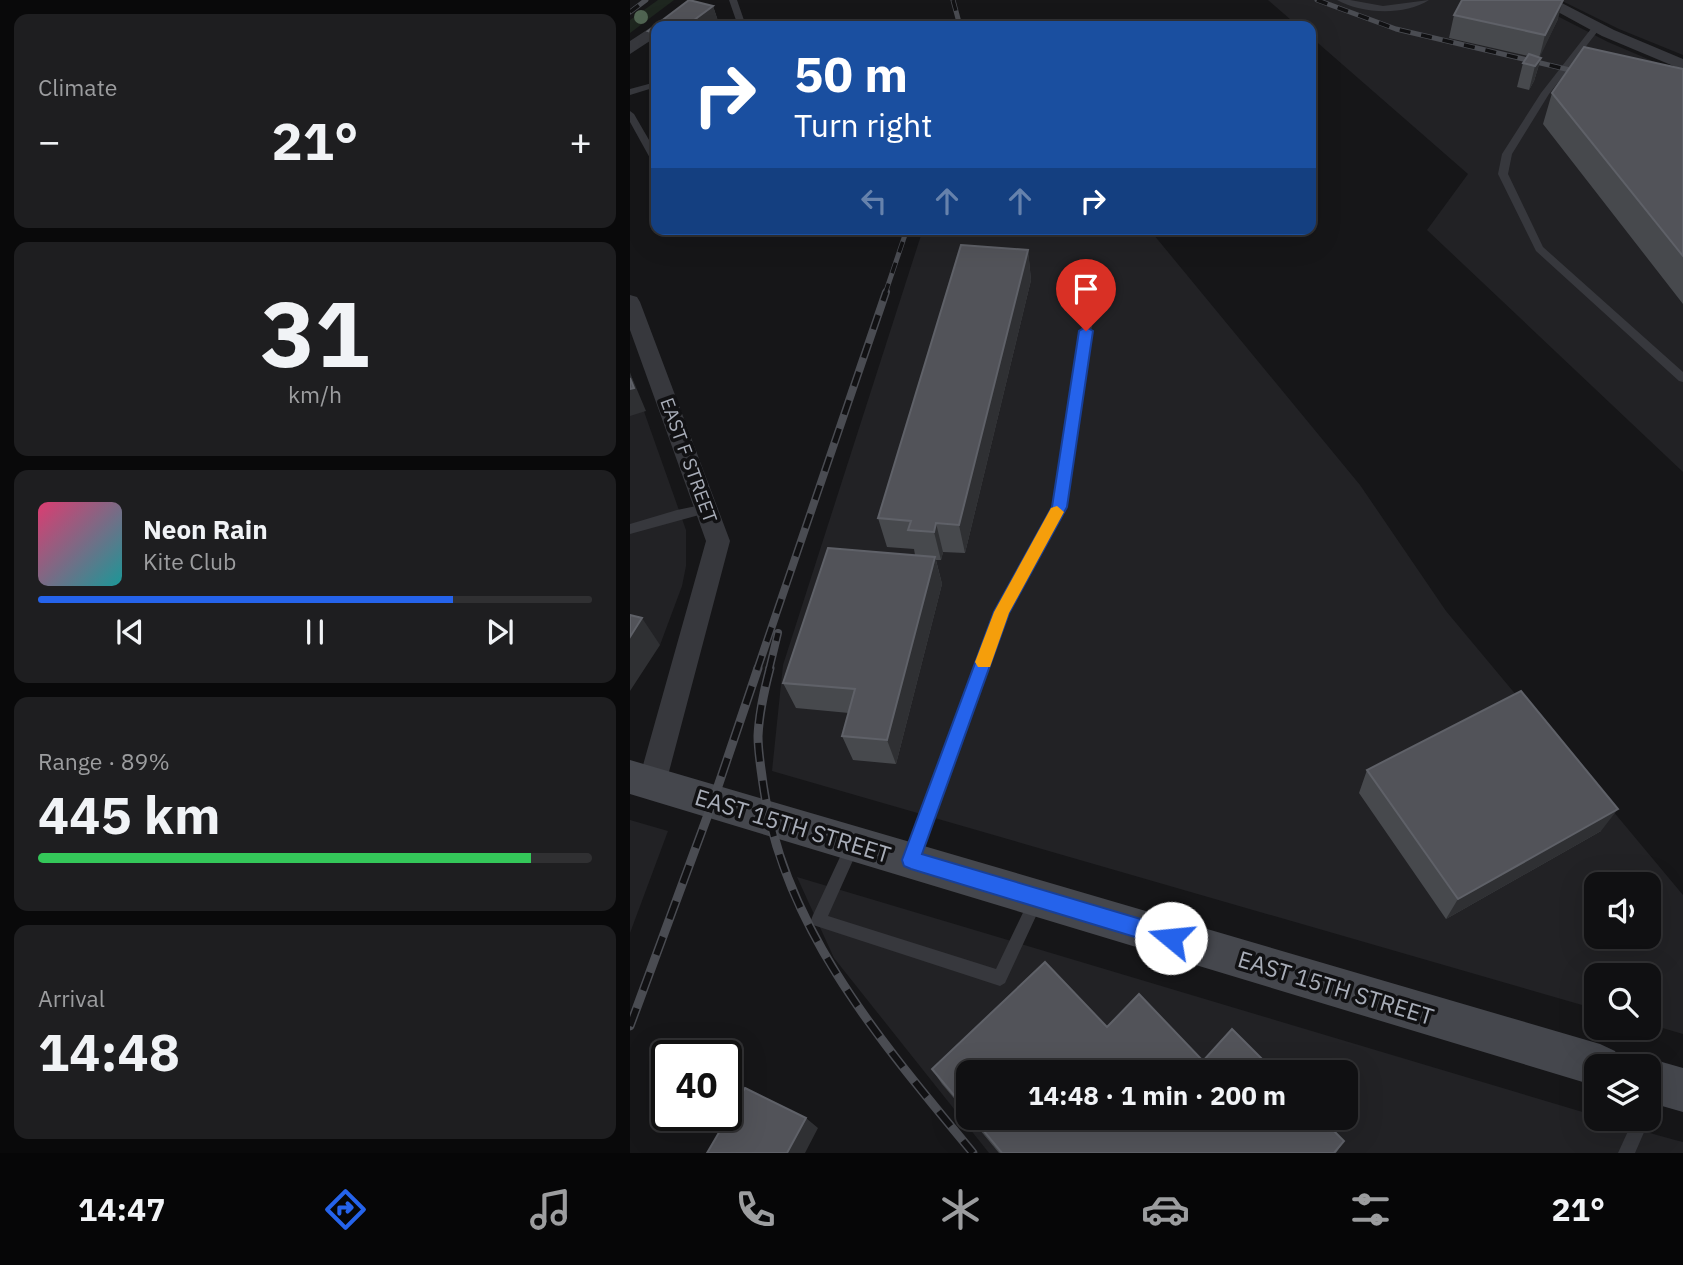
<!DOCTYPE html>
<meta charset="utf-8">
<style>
body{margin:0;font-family:"IBM Plex Sans",sans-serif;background:#1e1e20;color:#f1f3f6;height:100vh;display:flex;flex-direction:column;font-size:26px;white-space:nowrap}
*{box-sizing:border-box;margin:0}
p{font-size:23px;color:#9c9d9f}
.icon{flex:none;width:38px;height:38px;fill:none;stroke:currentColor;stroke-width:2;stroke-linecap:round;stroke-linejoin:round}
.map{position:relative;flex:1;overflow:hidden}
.panel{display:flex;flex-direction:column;gap:14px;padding:14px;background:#09090a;width:630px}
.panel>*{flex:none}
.guide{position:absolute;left:21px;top:21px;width:665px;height:214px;border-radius:14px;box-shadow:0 7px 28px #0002,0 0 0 2px #303032;background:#1a4fa0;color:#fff;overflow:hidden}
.buttons{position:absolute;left:954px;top:872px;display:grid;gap:14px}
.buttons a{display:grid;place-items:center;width:77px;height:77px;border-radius:14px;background:#101012;box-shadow:0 7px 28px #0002,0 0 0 2px #303032;font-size:35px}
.speed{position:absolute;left:21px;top:1040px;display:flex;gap:14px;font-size:35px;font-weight:700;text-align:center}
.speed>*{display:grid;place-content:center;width:91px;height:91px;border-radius:50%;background:#101012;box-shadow:0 7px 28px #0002,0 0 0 2px #303032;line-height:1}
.speed .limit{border:4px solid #111;border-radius:10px;background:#fff;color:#111}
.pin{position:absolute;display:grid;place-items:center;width:60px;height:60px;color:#fff;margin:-72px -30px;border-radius:50% 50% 50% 0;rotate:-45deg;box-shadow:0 0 7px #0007}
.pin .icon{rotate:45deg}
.me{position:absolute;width:77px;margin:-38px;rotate:287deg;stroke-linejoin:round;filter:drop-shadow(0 0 5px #0008)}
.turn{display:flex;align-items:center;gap:24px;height:147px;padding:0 28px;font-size:32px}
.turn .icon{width:91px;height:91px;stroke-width:2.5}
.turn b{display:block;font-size:49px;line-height:60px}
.lanes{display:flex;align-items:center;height:66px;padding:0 28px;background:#0003;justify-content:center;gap:35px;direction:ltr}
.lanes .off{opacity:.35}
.big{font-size:52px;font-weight:700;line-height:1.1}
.panel .card{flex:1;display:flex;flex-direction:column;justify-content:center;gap:10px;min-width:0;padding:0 24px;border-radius:14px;background:#1e1e20}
.panel .dial{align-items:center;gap:0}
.dial b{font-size:91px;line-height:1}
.song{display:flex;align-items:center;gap:21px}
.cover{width:84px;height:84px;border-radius:10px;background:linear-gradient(135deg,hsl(340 70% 55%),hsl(180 70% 35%))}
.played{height:7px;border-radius:4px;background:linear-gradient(90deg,#2563eb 75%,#303032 75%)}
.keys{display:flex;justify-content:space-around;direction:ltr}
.heat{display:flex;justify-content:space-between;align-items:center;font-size:38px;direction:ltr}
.charge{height:10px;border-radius:5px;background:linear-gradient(90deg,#34c759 89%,#303032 0)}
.trip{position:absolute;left:326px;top:1060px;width:402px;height:70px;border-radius:14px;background:#101012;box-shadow:0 7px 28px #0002,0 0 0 2px #303032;font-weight:700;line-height:70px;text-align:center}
.tab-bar{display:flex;height:112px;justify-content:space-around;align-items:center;background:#060607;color:#9c9d9f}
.tab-bar .icon{width:49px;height:49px}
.tab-bar .selected{color:#2563eb}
.tab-bar b{font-size:32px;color:#f1f3f6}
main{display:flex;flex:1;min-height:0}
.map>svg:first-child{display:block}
.built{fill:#222225;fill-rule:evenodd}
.green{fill:#1e261f}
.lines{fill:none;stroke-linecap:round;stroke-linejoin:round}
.lane{fill:#37383d;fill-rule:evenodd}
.street{fill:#37383d;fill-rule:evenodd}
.secondary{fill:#45474d;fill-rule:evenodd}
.rail-far2-casing{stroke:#4a4c52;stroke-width:5}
.rail-far1-casing{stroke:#4a4c52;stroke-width:8}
.rail-casing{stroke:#4a4c52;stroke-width:9}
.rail-far2{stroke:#111113;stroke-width:3.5;stroke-dasharray:11;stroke-linecap:butt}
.rail-far1{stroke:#111113;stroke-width:5;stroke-dasharray:15;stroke-linecap:butt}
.rail{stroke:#111113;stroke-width:6;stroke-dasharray:19;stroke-linecap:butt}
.tree{fill:#506452}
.wall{fill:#47494d}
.shaded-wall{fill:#2f3033}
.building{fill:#525359;stroke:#5f6168;stroke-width:2}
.route{fill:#2563eb;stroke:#184099;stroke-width:2}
.slow{fill:#f59e0b}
.labels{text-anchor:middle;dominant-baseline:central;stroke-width:7;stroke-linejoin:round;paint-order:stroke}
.street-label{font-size:19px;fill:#a8adb8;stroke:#111113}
.near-street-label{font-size:23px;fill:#a8adb8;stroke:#111113}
</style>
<main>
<section class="panel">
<div class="card"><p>Climate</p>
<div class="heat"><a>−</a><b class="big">21°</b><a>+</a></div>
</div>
<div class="card dial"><b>31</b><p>km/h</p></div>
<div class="card">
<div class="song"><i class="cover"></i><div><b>Neon Rain</b><p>Kite Club</p></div></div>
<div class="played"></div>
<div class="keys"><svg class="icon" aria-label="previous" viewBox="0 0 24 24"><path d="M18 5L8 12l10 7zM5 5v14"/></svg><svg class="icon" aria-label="pause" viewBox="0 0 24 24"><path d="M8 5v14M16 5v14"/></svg><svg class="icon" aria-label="next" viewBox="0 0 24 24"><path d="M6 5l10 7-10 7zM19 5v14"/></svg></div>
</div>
<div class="card"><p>Range · 89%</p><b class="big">445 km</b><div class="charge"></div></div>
<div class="card"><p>Arrival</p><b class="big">14:48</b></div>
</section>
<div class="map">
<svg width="1053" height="1153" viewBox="0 0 1053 1153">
<rect width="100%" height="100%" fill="#161618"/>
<path class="built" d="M638 0H896L978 42 1053 74V472L797 230 838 174 681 37V26H668Z
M930 0H1053V55L989 29Z
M293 229H519L730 485 816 611 1053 895V1034L1019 1024 1018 975H966V1009L142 771 153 665ZM966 884H1018V936H966Z
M0 372 56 530V566L52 586 30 645 0 637Z
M0 820 38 831 0 933Z
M167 877 966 1116V1118L1045 1140 1053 1142V1153H359L204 958ZM338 1073H716V1118H338Z"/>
<path class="green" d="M28 0H44L0 33V20Z"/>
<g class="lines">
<path class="lane" d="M99 0H107L116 26H108Z
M707 0H720L753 6 799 0C774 16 732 14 707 0Z
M964 25 971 27 919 94 882 154 878 174 913 247 1053 372V382L1049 381 906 251 868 174 872 154 911 93Z
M26 82V87L0 95V89Z
M0 111 4 114 26 152V163L21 160 0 122Z
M460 303 465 306 436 507 378 613 288 860 286 865 281 867 276 865 274 860 366 612 424 507 455 306Z
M76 504 80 506 82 509 80 512 0 534V524L47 510Z
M222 840 227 842 229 847 198 916 366 969 401 896 406 894 411 896 413 901 375 983 370 986 183 925 181 920 183 915 217 842Z
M998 1118H1014L1015 1130 1005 1153H988L999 1129Z"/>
<path class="street" d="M906 0H926L984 30 1053 59V70L972 36Z
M26 24 32 26H26V37L0 54V41Z
M0 295 7 297 10 302 100 541 36 783 32 792 22 796 12 792 8 783 76 541 0 330Z"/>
<path class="secondary" d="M0 760 970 1044 985 1051 992 1066H966V1086L0 794Z
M1018 1058 1053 1068V1112L1018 1102V1066H1002Z"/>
<g class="rail-far2-casing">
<path id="rail-far2" d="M323 0 330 26
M687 0 766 29 957 74
M0 12 16 0
M255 294 277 229"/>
</g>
<g class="rail-far1-casing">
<path id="rail-far1" d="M127 670 256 292
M139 670 148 633"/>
</g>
<g class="rail-casing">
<path id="rail" d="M140 668C134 691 129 713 128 736 128 752 131 768 133 784 153 929 253 1044 343 1153
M0 1026 83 801 128 668"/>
</g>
<use href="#rail-far2" class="rail-far2"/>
<use href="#rail-far1" class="rail-far1"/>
<use href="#rail" class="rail"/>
</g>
<circle class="tree" cx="11" cy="17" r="7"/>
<path class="wall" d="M59 0 83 6 88 21 82 26H26V47H24L18 31Z
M824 15 928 19 909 57 911 58 904 81 899 90 887 87 893 63 898 56 819 38Z
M1053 69V304L913 124 922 93Z
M398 250 401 280 335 553 313 552 311 560H306L312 584 266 764 223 760 212 736 219 713 166 708 153 683 285 555 284 549 257 547 248 518Z
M737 770 971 831 816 919 729 793Z
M477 1027 573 1061 646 1073H338V1115L312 1084 302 1069Z
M340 1118H691L714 1141 706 1153H369Z"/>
<path class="shaded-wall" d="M933 0 928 19 909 59 915 35Z
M83 6 88 21 82 26H56Z
M911 58 904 81 899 90 905 66Z
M398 250 401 280 335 553 329 525Z
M0 373 16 411 0 416Z
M306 523 313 552 311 560 304 532Z
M305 557 312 584 266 764 257 740Z
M12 618 30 645 0 691V637Z
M988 809 971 831 816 919 828 899Z
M176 1118 188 1128 175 1153H157Z"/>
<path class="building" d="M59 0 83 6 56 26H26V33L18 31Z
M832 0H933L915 35 824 15Z
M954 47 1053 69V256L922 93Z
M899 54 911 58 905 66 893 63Z
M331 245 398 250 329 525 306 523 304 532 278 530 281 521 248 518Z
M0 378 4 388 0 389Z
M198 548 305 557 257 740 212 736 225 689 153 683Z
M0 615 12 618 0 637Z
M891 691 988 809 828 899 737 770Z
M415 962 477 1027 509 994 573 1061 602 1029 646 1073H338V1112L302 1069Z
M115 1088 176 1118 157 1153H77Z
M343 1118H691L714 1141 704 1153H372Z"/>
<path class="route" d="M456 327 463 331 437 507 379 613 292 854 541 928 548 931 551 938 548 945 541 948 281 869 274 866 272 860 364 612 422 507 449 331Z"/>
<path class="slow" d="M427 506 434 512 379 613 360 667H348L345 662 364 612 421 508Z"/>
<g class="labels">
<g class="street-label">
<text transform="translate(59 460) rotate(70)">EAST F STREET</text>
</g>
<g class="near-street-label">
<text transform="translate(163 825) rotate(17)">EAST 15TH STREET</text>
<text transform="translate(706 987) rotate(17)">EAST 15TH STREET</text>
</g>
</g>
</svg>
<div class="buttons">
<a><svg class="icon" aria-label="sound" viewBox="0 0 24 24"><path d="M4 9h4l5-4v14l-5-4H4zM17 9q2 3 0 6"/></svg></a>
<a><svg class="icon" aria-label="search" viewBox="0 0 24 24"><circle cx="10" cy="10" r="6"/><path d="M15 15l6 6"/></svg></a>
<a><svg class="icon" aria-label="layers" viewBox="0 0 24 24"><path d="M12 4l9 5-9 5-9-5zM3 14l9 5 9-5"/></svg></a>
</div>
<div class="speed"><div class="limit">40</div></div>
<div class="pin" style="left:456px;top:331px;background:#d93025"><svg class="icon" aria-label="arrive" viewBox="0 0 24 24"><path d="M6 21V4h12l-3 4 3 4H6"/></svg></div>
<svg class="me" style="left:541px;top:938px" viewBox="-20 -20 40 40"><circle r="19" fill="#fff"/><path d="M0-13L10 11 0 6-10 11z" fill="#2563eb"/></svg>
<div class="trip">14:48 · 1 min · 200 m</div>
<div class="guide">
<div class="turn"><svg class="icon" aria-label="right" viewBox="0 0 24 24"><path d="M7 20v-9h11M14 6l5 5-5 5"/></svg><div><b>50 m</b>Turn right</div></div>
<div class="lanes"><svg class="icon off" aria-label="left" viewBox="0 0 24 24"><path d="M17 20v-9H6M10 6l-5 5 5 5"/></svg><svg class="icon off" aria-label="ahead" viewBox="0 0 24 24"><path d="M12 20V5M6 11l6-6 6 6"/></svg><svg class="icon off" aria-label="ahead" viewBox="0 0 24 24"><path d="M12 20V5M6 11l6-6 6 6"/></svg><svg class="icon" aria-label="right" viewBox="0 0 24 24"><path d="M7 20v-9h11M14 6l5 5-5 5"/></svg></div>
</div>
</div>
</main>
<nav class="tab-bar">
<b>14:47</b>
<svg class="icon selected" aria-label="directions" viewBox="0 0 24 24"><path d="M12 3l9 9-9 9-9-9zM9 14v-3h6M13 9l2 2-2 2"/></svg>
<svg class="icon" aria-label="music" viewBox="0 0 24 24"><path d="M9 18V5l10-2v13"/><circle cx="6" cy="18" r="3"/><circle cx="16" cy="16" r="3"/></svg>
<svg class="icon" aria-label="phone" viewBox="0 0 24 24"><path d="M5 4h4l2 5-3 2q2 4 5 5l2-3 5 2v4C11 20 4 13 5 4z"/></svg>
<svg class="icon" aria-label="climate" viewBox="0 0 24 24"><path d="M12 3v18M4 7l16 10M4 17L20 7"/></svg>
<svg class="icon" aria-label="car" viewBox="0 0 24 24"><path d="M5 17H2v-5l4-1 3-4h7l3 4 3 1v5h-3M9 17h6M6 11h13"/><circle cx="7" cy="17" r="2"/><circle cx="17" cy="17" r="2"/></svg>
<svg class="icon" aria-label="filters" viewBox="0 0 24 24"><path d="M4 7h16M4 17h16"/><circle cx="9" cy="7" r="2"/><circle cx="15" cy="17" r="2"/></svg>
<b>21°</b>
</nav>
